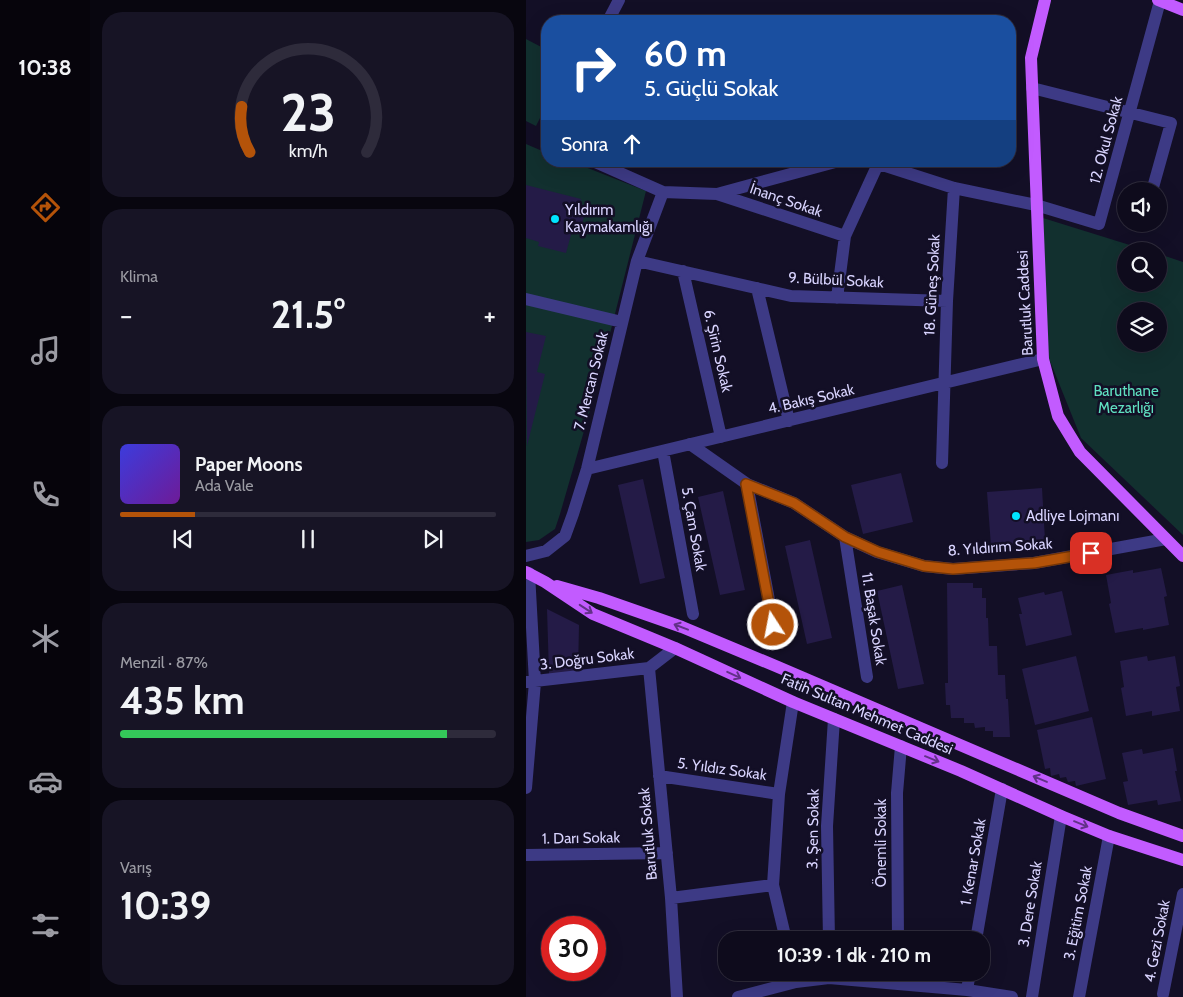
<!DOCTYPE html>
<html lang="tr">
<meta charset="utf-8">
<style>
body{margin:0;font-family:Cabin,sans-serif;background:#171425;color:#f1f3f6;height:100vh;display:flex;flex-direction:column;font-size:19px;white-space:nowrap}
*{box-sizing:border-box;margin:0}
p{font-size:16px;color:#9b9ba3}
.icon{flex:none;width:28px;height:28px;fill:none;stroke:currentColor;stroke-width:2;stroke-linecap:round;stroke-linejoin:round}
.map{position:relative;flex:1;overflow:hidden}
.drawer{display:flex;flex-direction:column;gap:12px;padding:12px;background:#08060f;width:436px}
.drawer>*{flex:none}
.banner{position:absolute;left:15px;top:15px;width:475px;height:152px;border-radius:20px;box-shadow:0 5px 20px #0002,0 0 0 1px #2e2b3b;background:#1a4fa0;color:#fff;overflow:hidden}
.fabs{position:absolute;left:591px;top:182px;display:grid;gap:10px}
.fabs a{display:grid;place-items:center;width:50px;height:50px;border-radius:50%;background:#0e0b1c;box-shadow:0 5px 20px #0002,0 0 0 1px #2e2b3b;font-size:25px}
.speed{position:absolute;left:15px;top:916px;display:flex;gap:10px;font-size:25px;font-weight:700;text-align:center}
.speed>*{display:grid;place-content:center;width:65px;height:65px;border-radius:50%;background:#0e0b1c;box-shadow:0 5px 20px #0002,0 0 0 1px #2e2b3b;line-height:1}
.speed .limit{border:8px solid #d22;background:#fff;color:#111}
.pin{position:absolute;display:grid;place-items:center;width:42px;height:42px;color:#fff;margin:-21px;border-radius:10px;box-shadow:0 2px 8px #0006}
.me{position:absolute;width:55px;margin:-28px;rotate:349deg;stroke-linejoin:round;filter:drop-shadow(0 0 4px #0008)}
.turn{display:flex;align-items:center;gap:18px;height:105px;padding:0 20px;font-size:22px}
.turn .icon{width:65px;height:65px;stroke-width:2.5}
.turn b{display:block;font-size:35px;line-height:42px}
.then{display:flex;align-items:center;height:48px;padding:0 20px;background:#0003;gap:10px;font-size:19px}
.big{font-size:38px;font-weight:700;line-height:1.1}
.drawer .widget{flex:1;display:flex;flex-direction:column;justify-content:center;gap:8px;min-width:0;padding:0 18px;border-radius:20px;background:#171425}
.drawer .dial{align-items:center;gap:0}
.dial svg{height:130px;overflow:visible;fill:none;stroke:#2e2b3b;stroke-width:7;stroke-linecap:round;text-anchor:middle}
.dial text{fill:#f1f3f6;stroke:none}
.song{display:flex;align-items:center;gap:15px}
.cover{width:60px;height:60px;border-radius:8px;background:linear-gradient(135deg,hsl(240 70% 55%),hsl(280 70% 35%))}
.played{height:5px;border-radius:2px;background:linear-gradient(90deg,#b45309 20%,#2e2b3b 20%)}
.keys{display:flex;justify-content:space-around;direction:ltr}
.heat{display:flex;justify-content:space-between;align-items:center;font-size:28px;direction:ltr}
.charge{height:8px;border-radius:4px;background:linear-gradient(90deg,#34c759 87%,#2e2b3b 0)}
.trip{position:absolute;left:192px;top:931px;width:272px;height:50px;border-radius:20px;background:#0e0b1c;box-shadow:0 5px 20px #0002,0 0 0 1px #2e2b3b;font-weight:700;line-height:50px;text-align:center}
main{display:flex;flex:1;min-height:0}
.tabs{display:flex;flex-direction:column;width:90px;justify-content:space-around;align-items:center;background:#06040b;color:#9b9ba3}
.tabs .icon{width:35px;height:35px}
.tabs .active{color:#b45309}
.tabs b{font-size:22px;color:#f1f3f6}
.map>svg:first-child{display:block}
.green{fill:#12302f;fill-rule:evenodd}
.building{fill:#241b47}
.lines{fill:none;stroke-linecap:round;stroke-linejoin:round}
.minor{stroke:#3d3a85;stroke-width:12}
.major{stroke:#c25bff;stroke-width:12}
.oneway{stroke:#623188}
.route-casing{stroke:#753606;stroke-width:12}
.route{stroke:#b45309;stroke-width:9}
.poi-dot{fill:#00e5ff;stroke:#130f26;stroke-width:2}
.labels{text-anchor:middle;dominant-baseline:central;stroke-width:5;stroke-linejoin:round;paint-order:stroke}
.street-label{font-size:15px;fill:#d9d4ff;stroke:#130f26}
.poi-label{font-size:15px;fill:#d9d4ff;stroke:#130f26;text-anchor:start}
.park-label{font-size:15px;fill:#5fe0c0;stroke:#130f26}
</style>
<main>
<nav class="tabs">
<b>10:38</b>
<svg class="icon active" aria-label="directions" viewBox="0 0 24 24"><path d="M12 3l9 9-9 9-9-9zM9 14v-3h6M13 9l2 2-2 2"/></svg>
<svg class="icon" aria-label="music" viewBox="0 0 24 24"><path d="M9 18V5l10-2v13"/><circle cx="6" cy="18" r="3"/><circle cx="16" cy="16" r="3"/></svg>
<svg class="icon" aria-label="phone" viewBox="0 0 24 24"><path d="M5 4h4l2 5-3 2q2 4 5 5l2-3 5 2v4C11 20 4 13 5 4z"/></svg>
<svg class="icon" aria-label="climate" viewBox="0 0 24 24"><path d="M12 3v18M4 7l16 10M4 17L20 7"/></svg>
<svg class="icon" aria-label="car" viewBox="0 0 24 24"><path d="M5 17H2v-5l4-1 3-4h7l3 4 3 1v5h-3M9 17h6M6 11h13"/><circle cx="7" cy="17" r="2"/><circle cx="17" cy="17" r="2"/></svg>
<svg class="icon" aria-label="filters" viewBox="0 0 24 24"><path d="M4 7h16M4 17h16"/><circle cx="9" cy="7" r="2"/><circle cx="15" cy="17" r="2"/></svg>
</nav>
<section class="drawer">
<div class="widget dial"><svg viewBox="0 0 100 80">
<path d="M14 69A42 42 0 1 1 86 69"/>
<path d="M14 69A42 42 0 0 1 9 41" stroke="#b45309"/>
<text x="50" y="56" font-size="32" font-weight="700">23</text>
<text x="50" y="72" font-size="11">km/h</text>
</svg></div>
<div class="widget"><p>Klima</p>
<div class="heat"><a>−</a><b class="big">21.5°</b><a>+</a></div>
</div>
<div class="widget">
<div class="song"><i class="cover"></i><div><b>Paper Moons</b><p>Ada Vale</p></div></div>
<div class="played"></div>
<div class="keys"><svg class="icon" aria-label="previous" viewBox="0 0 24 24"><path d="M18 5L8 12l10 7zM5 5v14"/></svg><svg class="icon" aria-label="pause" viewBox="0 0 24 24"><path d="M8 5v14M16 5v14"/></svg><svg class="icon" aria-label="next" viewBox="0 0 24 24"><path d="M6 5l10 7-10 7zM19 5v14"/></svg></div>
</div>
<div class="widget"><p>Menzil · 87%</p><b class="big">435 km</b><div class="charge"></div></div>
<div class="widget"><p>Varış</p><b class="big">10:39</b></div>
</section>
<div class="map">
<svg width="657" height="997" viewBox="0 0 657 997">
<rect width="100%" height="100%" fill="#130f26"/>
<path class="green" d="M0 39 21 50V104L10 126 0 121Z
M0 144 21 153V161H44L120 191 69 393 34 514 29 529 13 540 0 542Z
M517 218 623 251H600V284H632L633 254 657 262V535L555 438 522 356ZM600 311H632V344H600Z"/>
<path class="building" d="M485 102 489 141 484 142V103Z
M0 185 55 199 53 206 60 208 54 233 46 231 40 253 12 246 13 242 0 238Z
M0 332 20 336 11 372 19 374 1 446Z
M375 473 387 522 337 534 325 485Z
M117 479 139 578 114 584 92 485Z
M516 488 519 540 465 546 461 492Z
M197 491 219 590 194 595 172 497Z
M284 540 306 638 281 644 259 546Z
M635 568 641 596 638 597 643 625 617 630V628L589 633 583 604 585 603 580 575 607 570V573Z
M421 583H447V588H456V598H460V618H462L463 646H471L472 675H479L480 699H482L484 737H467V731H459V727L449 728 448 723H438V718H425L424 705H420L419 683H422Z
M376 585 398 684 372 689 351 591Z
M536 591 546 635 500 646 493 614H496L492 598 518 592 519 595Z
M21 609 53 625 52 673 23 674Z
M550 656 563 711 509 725 496 669Z
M621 656 622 661 649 656 654 686 650 687 654 711 626 716V711L600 716 595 688 598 687 594 661Z
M566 717 580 779 550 786 549 781 542 782 540 777 534 778 533 774 525 776 524 768 519 769 511 730Z
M647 748 651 771H649L655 801 632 805 631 800 602 805 597 782 602 781 596 753 616 749 617 754Z"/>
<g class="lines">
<path class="minor" d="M82 21 93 0
M506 88 645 123 626 191
M67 161 137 192 191 194 313 161
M344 161 428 188 510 205 573 224 634 1
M191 194 319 236
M616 226 617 224
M111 261 265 296 421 301
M157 271 195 437
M231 288 263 421
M311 298 319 236 352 164
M0 299 96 322
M164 444 221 484 268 503 319 537 351 552 398 566 427 569 508 563 640 539
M137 451 167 614
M416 463 421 301 428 188
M61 469 517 359
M221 484 251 642
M319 537 341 677
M0 556 20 551 39 536 47 514 61 469 111 261 137 192
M123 668 145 898 151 997
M0 682 123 668 149 648
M133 776 253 794
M0 788 9 682 3 573
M0 855 141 853
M145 898 247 885
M260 940 247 885 253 794 267 702
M303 940 301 826 308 719
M372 940 371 793 375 746
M450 940 476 789
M441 990 444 972
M637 994 657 894
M212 997 270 982 303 978 441 990 486 997
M506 997 535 816
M553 997 583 836"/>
<path class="major" d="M519 0 505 58 517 359 532 416 554 452 657 556
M632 0 657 10
M0 572 19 582 67 614 149 648 267 702 435 771 535 816 583 836 657 860
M31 586 73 598 156 627 252 667 593 813 657 836"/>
</g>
<defs><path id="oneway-shaft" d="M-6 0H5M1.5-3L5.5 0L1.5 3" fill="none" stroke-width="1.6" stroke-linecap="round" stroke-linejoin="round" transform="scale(1.25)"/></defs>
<g class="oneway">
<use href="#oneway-shaft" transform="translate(60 609) rotate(33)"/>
<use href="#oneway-shaft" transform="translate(155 627) rotate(-159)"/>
<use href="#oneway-shaft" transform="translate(208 675) rotate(25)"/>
<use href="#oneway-shaft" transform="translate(406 759) rotate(22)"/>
<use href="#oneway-shaft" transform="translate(514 779) rotate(-157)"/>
<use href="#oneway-shaft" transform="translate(555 824) rotate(22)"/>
</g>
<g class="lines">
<g class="route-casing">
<path id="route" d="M247 625 220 484 268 503 319 537 352 552 398 566 427 569 492 564 508 563 565 553"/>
</g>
<use href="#route" class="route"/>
</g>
<g class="poi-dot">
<circle cx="29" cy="219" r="5"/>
<circle cx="490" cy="516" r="5"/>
</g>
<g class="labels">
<g class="street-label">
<text transform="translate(580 140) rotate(-75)">12. Okul Sokak</text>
<text transform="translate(260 200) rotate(19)">İnanç Sokak</text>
<text transform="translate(310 280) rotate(3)">9. Bülbül Sokak</text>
<text transform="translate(406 285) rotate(-87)">18. Güneş Sokak</text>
<text transform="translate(499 303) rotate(-93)">Barutluk Caddesi</text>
<text transform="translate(192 351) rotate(77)">6. Şirin Sokak</text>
<text transform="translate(65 381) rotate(-76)">7. Mercan Sokak</text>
<text transform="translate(285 399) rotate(-13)">4. Bakış Sokak</text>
<text transform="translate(168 529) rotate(80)">5. Çam Sokak</text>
<text transform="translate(474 547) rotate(-4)">8. Yıldırım Sokak</text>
<text transform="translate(348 619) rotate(81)">11. Başak Sokak</text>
<text transform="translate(61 659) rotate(-7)">3. Doğru Sokak</text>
<text transform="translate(341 714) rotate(23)">Fatih Sultan Mehmet Caddesi</text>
<text transform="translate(196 769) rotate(8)">5. Yıldız Sokak</text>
<text transform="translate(287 829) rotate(-89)">3. Şen Sokak</text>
<text transform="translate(122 834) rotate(-95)">Barutluk Sokak</text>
<text transform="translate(55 838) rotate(-1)">1. Darı Sokak</text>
<text transform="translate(355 843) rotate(-90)">Önemli Sokak</text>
<text transform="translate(447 862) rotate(-80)">1. Kenar Sokak</text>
<text transform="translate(504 904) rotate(-81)">3. Dere Sokak</text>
<text transform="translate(552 913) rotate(-79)">3. Eğitim Sokak</text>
<text transform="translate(631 941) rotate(-79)">4. Gezi Sokak</text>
</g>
<g class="poi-label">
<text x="39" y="210">Yıldırım<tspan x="39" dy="17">Kaymakamlığı</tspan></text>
<text x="500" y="516">Adliye Lojmanı</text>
</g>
<g class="park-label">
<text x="600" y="391">Baruthane<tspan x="600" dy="17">Mezarlığı</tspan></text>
</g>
</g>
</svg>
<div class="fabs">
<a><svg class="icon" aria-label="sound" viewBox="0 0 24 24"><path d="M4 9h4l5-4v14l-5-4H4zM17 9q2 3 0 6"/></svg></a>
<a><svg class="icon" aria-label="search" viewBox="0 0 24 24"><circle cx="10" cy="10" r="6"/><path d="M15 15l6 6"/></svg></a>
<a><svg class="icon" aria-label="layers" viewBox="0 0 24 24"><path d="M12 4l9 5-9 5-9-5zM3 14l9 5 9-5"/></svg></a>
</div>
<div class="speed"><div class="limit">30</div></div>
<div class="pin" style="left:565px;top:553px;background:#d93025"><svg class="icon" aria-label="arrive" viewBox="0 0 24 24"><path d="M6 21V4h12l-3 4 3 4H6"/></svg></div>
<svg class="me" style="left:247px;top:625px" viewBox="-20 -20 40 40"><circle r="17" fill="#b45309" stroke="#fff" stroke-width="3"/><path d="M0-11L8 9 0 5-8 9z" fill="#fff"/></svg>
<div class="trip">10:39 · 1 dk · 210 m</div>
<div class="banner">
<div class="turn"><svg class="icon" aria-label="right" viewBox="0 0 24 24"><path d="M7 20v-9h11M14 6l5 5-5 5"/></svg><div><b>60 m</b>5. Güçlü Sokak</div></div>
<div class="then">Sonra<svg class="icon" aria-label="ahead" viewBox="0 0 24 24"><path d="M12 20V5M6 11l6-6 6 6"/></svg></div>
</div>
</div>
</main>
